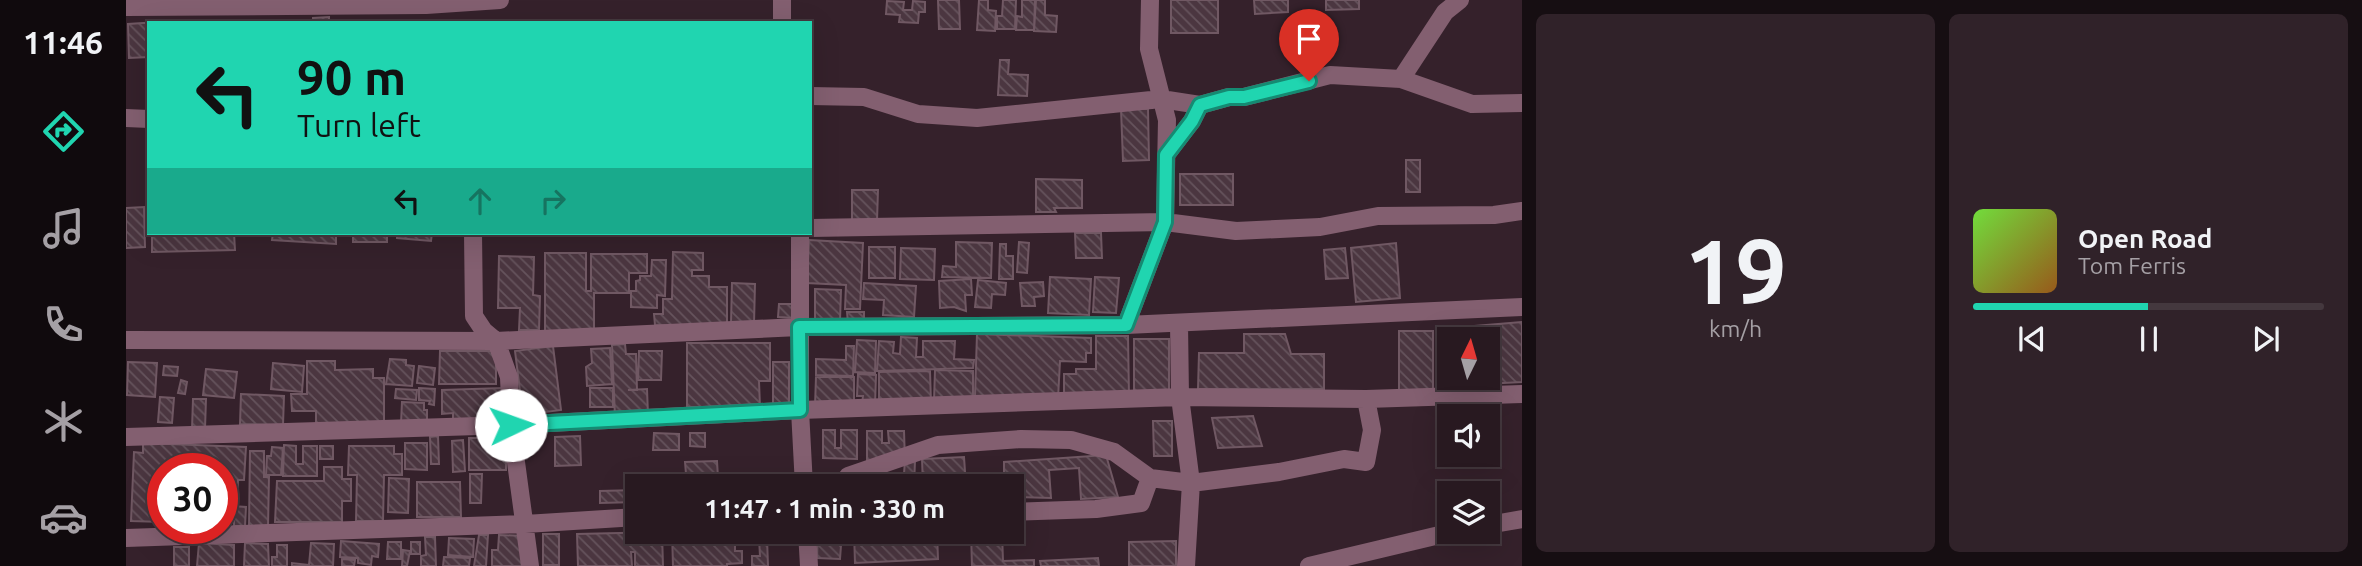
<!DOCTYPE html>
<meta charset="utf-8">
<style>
body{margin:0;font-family:Ubuntu,sans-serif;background:#302229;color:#f1f3f6;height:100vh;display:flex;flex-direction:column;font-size:26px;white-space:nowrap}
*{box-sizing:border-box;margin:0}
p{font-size:23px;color:#a5a0a5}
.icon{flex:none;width:38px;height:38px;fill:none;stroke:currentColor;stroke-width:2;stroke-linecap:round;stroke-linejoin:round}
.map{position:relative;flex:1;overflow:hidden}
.details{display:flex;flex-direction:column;gap:14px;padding:14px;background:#160e12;width:840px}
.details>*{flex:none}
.banner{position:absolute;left:21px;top:21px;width:665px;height:214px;border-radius:0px;box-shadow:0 7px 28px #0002,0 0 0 2px #44383e;background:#20d5b0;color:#111;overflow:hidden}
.needle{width:46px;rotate:5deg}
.tools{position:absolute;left:1311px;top:327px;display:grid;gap:14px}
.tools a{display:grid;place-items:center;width:63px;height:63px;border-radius:0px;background:#281920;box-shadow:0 7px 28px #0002,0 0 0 2px #44383e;font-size:35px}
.speed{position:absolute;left:21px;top:453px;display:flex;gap:14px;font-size:35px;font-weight:700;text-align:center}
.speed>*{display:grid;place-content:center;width:91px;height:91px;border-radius:50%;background:#281920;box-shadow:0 7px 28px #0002,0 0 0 2px #44383e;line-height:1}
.speed .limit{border:10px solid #d22;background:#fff;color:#111}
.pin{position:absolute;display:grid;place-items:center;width:60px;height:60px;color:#fff;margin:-72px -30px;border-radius:50% 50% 50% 0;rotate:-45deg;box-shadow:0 0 7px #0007}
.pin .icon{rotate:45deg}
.me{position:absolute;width:77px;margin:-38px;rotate:87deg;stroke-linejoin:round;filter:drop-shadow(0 0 5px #0008)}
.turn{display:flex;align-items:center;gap:24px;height:147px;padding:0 35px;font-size:32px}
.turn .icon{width:91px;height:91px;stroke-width:2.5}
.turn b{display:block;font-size:49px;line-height:60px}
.lanes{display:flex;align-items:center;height:66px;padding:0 35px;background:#0003;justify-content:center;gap:35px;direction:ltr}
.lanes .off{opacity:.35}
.details .card{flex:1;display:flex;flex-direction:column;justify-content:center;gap:10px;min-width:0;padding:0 24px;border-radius:10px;background:#302229}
.details .dial{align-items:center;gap:0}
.dial b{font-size:91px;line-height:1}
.song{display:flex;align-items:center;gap:21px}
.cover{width:84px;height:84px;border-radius:10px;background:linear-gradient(135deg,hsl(100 70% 55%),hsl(30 70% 35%))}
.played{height:7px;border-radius:4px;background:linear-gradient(90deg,#20d5b0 50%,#44383e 50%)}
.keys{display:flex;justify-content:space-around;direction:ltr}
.details .tiles{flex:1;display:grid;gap:14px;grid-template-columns:repeat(2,1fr)}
.trip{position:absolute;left:499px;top:474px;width:399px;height:70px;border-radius:0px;background:#281920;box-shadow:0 7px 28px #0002,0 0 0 2px #44383e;font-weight:700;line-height:70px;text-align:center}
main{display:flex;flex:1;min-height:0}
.dock{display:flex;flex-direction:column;width:126px;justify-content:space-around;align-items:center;background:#100a0d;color:#a5a0a5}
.dock .icon{width:49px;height:49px}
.dock .selected{color:#20d5b0}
.dock b{font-size:32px;color:#f1f3f6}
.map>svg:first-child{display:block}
.building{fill:url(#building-back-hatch);stroke:#705863;stroke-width:2}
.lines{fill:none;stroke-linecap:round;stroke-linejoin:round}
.minor{stroke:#835f70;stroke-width:18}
.route-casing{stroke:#158a72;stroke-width:18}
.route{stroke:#20d5b0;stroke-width:12}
</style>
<main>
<nav class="dock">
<b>11:46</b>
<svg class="icon selected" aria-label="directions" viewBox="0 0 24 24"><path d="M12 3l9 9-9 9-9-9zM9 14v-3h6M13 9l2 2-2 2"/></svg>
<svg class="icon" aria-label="music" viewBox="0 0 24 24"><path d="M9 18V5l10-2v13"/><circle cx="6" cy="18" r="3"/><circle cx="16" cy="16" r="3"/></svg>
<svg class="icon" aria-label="phone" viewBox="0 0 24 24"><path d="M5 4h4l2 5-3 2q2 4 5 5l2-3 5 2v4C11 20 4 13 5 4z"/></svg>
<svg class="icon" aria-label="climate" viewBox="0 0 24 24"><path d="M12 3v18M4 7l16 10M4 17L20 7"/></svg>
<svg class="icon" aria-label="car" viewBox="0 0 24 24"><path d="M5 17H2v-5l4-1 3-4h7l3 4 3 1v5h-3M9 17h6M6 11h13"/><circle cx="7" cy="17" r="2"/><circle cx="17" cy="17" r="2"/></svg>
</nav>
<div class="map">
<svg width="1396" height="566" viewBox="0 0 1396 566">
<defs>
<pattern id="building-back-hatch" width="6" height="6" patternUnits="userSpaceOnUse" patternTransform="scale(1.75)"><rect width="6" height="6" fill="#4b3640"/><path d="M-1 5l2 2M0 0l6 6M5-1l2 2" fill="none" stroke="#65535c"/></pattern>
</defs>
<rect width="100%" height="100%" fill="#35212b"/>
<path class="building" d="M812 0H833L834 29H813Z
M853 0H862V10L870 11 869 31 851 30Z
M877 0H890L889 29H871V16H876Z
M896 0H909L908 30H890L891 16 896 17Z
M910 0H919V15L931 16 930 32 908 31Z
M1045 0H1092V33H1045Z
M1128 0H1162V12L1129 14Z
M1200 0H1233V9L1200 10Z
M761 1 778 2 777 10H786L787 1 799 2V12H793L792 23 773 22 774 15 760 14Z
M203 17V23H187V18Z
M33 22 23 23V57L3 58 2 24Z
M874 60H883L882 74 902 75 901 96 872 95Z
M995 109H1022L1023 160 997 161Z
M1280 160H1294V192H1280Z
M1054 174H1107V205H1054Z
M910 179 956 180V208H928L930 212H910Z
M726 190H752L751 221H726Z
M18 207 19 247 0 248V208Z
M26 233H108L109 250 26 252Z
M147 233H210V244L146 240Z
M227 233H261V242H227Z
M271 233H306L305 241 271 238Z
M949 233H975L976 258H950Z
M683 240 737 243 734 309H719L720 285 681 283Z
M830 242 866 243 865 278 816 277 817 266 830 267Z
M893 242 903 243 901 273 891 272Z
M1270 243 1274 298 1230 302 1225 248Z
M874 244H880V256H887V279H873Z
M743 247H769V278H743Z
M775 248 809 249 808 280 774 279Z
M1219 248 1222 278 1200 279 1198 250Z
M547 252 577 253V270H566V276H583V287H601V326L529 325 528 314H537V299H546Z
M419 253H460V291H465V254H521V273H503V293H468V331H419Z
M373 256 408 257 407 295 414 296 413 330H393L394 308H372Z
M526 260H540L539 296 531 295V308L505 307V291H510V281L514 280V276H525Z
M924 277 965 279 963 315 922 313Z
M969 277 993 278 990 313 967 312Z
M845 279 846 295H839L840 311 828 307 814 308 813 281Z
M852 280 880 283 879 295 866 294 865 308 849 307Z
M917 282 918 296 908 297 909 306H896L894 283Z
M606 283 629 284 628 324 605 323Z
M738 283 790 286 788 317 757 315 758 300 737 299Z
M689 289 715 290 714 321 689 320Z
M653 304H670L669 318 652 317Z
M721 312H738V323H722Z
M1396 322V382L1341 385 1340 378H1362V340H1338L1337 327Z
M1273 331H1307V391H1273Z
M851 334 965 338V353H960V362L934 361 932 399 849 396Z
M1118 334H1159L1165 354H1198V389H1072L1073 353H1118Z
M970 336H1002L1003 396 938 397V374H950V369H970Z
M775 337 791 338 790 357H797V341H829L828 359 848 360 847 368 751 371 753 341 768 342 767 353 774 354Z
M1008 339H1043V393H1008Z
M731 340 750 341 749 373 729 372Z
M561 343H644V381H633L634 407H561Z
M499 344 500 354H510L511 390H502L521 389 522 415 489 417 486 345Z
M427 346 435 410 397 415 389 351Z
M720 346H728L727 376 690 375V359L720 360Z
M484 348 486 384 461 386 460 367 466 363 465 349Z
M314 351H370V384H313Z
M513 351H536L535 380H512Z
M264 359 280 360V365L288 366 286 386 260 384Z
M181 361H209V370L247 369V378H258V424L190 425V411H166L165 394H181Z
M2 362 31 363 29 397 1 395Z
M647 362H663V404H647Z
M147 363 178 366 176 392 145 389Z
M38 366 52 367 51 376 37 375Z
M293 366 309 368 307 385 291 383Z
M80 369 111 372 108 398 77 395Z
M809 370 847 371V402L808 401Z
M804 371 805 403 753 404V372Z
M732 374 750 375 749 405 736 404 737 396H731Z
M690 377H728V406H689Z
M55 380 61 382 59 394 52 393Z
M293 388 309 389 308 405 303 404 304 401 293 400Z
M377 388 378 419 327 420V413L316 414V390Z
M464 388H487V407H464Z
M270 389 291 390 290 400 269 398Z
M115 394 158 396 157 425 114 424Z
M34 397 48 398 46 423 32 422Z
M67 399H80L79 429H66Z
M276 402 298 403V410H301V425L275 423Z
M1127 416 1136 446 1092 448 1086 418Z
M1027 421H1046V456H1028Z
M697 430H709V448H715V430H731V459L697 458Z
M741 431H756V443H763L762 431H778L779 461H741Z
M528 433 553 434V450H527Z
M564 433H579V447L564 446Z
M312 436 313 464H305L304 437Z
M454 436 455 465 429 466V437Z
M343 438H380V470H343Z
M337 440 339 471 327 472 326 441Z
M17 443 120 447 118 480H112L111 503 96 502V469H37V522L5 521 8 452 17 453Z
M279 443H301V470L279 469Z
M158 445 170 446V464H177V446H191V476H157Z
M194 446H207V459H194Z
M223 446H268V454H276V475H258L257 521H230L231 475H222Z
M146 447 157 448 155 475H140L141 456H145Z
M124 451H138V477H143L142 527 123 526Z
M980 455 992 497 955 499 953 468 923 470 925 498 886 497V486H878V462Z
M838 457 840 486H797L796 459Z
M591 461 592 478 643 475V486H561L559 462Z
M779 461H789L788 486H772H777Z
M198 467H216V479H225V501H216V522H149L151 481H198Z
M344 474H356L355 503H344Z
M263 478 283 479 282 513 262 512Z
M291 482H334L335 517H291Z
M511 490V502L474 503V491Z
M106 506 120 507 119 526H108V519L99 518V528L96 527V509L106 510Z
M536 532 537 566H509V552H505L506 566H452L451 534Z
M546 532H617V537H609V551H616V563L601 564V566H547Z
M692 532H716L714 559 691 558Z
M728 532H811L812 559 729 563Z
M845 532H876L877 561 908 560V566H846Z
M417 534H433V565H417Z
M353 535H362L360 566H348Z
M373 535 399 536 398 566H366V550H372Z
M299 537H309L310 566H295V556L300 555Z
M323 538 348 539 347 557 322 555Z
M633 538H641L642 566H626V556H634Z
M215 541 253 544 252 557 246 556 245 565 232 563V558L214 557Z
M1050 541V566H1003V542Z
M262 542H275V559H261Z
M285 542H294V554H285Z
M73 543 108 545V566H71Z
M119 543 142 544 143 566H118Z
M185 543 208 544 207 566H166V563L183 565Z
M151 545H161V566H146V557H151Z
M48 547H63V566H48Z
M277 550 284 551 281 566H276Z
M318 557 344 558 343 566H317Z
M972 558 973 566H915L914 561Z
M216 559 229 560 228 566H216Z"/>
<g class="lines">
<path class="minor" d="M656 0V23
M0 7 300 5 374 0
M1275 79 1319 12 1334 0
M684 96 738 97 792 114 851 118 1035 99 1074 105 1103 97H1118L1204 75 1275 79 1346 104 1396 103
M0 118 23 119
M1040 155 1066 121 1074 105
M684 228 1039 222 1110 231 1194 227 1252 216 1368 215 1396 211
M347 233 348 316 358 331 370 341 383 377 385 425 404 566
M674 233V410L678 486
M1053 323 1054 397 1065 483 1060 566
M1000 325 1039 222 1041 120 1023 49 1024 0
M0 340 370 341 673 327 1000 325 1396 307
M0 437 385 425 674 410 1054 397 1240 399 1396 394
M717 486 722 476 812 445 895 439 945 440 988 452 1024 478
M886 512 970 509 1015 503 1024 478 1065 483 1153 472 1218 459 1240 462 1246 430 1240 399
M1362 525 1396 519
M681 532 683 566
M0 538 399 524 511 517
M1183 566 1326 532"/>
</g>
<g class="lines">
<g class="route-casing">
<path id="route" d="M385 425 674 410 673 327 1000 325 1039 222 1040 155 1066 121 1074 105 1103 97H1118L1183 81"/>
</g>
<use href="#route" class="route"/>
</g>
</svg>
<div class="tools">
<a><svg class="needle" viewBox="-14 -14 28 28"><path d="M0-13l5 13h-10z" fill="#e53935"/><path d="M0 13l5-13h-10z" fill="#a5a0a5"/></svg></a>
<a><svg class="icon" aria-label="sound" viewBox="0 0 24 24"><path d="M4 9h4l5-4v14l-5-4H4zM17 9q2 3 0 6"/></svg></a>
<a><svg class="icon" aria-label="layers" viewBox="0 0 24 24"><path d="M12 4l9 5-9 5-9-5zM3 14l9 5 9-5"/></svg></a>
</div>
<div class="speed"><div class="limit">30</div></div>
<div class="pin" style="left:1183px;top:81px;background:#d93025"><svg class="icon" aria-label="arrive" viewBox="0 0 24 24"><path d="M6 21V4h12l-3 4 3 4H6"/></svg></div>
<svg class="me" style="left:385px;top:425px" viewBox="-20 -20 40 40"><circle r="19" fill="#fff"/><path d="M0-13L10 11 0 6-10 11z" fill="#20d5b0"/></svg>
<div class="trip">11:47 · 1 min · 330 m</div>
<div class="banner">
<div class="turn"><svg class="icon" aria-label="left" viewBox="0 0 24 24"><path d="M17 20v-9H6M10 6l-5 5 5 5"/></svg><div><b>90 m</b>Turn left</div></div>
<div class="lanes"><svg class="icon" aria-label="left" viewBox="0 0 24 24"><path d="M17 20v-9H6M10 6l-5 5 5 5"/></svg><svg class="icon off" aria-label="ahead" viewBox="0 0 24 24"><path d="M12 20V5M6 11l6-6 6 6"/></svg><svg class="icon off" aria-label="right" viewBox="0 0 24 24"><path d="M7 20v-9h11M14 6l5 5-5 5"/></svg></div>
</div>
</div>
<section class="details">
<div class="tiles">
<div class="card dial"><b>19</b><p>km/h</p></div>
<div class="card">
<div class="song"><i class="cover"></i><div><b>Open Road</b><p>Tom Ferris</p></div></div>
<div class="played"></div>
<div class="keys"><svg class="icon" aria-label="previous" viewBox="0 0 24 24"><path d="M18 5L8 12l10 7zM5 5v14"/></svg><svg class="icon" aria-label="pause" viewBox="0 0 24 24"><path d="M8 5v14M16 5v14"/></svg><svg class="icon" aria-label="next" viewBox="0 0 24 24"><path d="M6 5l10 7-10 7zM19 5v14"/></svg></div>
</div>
</div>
</section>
</main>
